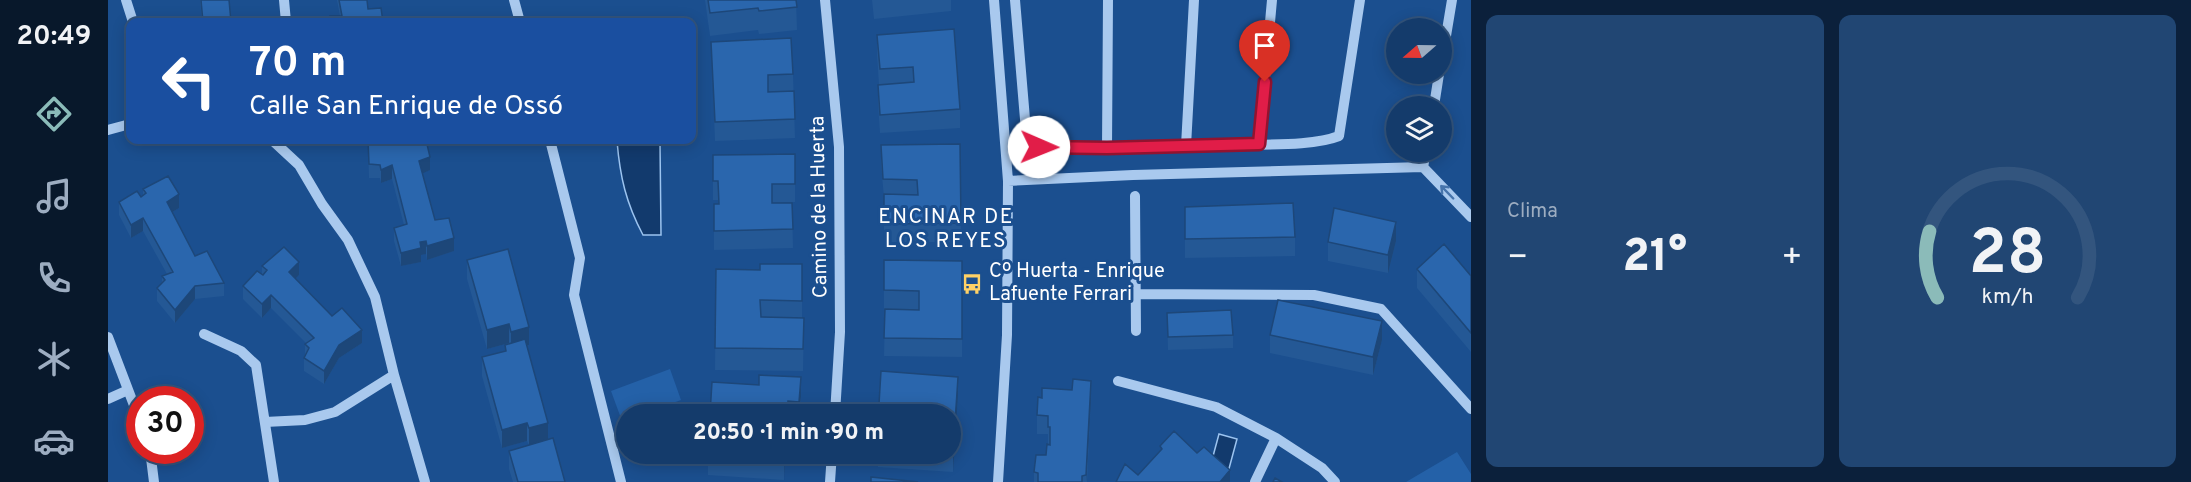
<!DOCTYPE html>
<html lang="es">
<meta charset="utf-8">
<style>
body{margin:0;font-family:Overpass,sans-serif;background:#214673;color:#f1f3f6;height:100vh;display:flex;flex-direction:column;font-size:22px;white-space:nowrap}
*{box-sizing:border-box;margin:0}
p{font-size:20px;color:#9dadc1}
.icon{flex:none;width:33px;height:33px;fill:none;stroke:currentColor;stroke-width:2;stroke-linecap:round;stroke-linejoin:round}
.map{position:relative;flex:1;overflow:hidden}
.panel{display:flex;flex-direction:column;gap:15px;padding:15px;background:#0b203b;width:720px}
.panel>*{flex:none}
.hud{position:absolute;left:18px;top:18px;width:570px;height:126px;border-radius:12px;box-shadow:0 3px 15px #0003,0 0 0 2px #33557e;background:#1a4fa0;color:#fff;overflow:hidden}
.needle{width:39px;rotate:250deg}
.controls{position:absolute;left:1278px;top:18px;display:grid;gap:12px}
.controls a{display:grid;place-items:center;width:66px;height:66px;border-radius:50%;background:#143b6b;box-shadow:0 3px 15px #0003,0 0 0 2px #33557e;font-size:30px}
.speed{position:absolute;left:18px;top:386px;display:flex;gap:12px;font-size:30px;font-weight:700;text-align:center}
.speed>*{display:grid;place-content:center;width:78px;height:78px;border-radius:50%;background:#143b6b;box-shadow:0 3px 15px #0003,0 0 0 2px #33557e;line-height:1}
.speed .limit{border:9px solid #d22;background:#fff;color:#111}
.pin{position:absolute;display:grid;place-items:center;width:51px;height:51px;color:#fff;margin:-62px -26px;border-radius:50% 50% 50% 0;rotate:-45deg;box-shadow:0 0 6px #0007}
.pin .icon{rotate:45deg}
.me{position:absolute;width:66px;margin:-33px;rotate:91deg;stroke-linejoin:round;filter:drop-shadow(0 0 4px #0008)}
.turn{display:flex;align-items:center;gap:21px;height:126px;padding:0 24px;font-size:27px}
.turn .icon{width:78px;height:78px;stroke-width:2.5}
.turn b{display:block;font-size:42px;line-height:51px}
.big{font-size:45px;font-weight:800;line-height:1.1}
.panel .card{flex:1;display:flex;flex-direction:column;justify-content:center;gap:9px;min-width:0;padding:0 21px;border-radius:12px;background:#214673}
.panel .dial{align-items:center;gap:0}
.dial svg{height:156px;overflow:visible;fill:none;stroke:#33557e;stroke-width:7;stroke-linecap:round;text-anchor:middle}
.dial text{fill:#f1f3f6;stroke:none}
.heat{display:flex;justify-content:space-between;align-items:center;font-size:33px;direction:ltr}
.panel .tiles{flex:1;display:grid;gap:15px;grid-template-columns:repeat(2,1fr)}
.trip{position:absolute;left:508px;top:404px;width:345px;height:60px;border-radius:30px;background:#143b6b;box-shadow:0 3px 15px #0003,0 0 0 2px #33557e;font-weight:800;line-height:60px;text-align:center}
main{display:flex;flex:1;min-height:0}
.tab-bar{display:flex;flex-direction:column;width:108px;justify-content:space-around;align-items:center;background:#08182b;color:#9dadc1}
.tab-bar .icon{width:42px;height:42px}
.tab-bar .on{color:#8bbbb9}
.tab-bar b{font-size:27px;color:#f1f3f6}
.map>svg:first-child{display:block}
.green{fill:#2461a8}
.water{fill:#123a6d;stroke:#9cc4f0;stroke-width:1.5}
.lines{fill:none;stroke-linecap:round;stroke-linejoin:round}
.minor{stroke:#a9c9ee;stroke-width:10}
.wall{fill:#245895}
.shaded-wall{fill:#1d4779}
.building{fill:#2a66ad;stroke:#1d4779;stroke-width:1.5}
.oneway{stroke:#4674ac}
.route-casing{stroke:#92132f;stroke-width:15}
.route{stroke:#e11d48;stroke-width:10}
.labels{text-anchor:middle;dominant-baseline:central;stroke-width:6;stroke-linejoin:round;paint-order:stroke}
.street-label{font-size:20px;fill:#fff;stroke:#1b4f8f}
.poi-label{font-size:20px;fill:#fff;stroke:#1b4f8f;text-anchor:start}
.neighbourhood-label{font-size:21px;letter-spacing:1.5px;fill:#fff;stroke:#1b4f8f}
</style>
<main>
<nav class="tab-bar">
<b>20:49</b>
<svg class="icon on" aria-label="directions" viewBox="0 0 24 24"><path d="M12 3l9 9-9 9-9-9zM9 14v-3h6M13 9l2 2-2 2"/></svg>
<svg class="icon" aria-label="music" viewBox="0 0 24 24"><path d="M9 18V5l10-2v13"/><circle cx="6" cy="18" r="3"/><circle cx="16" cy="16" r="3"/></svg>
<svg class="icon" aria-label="phone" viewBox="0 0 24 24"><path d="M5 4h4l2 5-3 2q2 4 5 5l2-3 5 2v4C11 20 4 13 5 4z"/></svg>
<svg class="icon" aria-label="climate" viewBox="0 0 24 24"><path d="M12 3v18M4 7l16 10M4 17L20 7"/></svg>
<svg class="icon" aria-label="car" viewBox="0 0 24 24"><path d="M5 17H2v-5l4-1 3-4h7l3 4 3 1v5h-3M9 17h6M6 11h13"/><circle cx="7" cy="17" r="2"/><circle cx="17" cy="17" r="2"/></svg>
</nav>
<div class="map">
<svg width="1363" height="482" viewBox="0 0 1363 482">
<rect width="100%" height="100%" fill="#1b4f8f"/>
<path class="green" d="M562 369 573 400 534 414H519V419L514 421 503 391Z
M1349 452 1363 474V482H1298Z"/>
<path class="water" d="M509 141 552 142 553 235H535C518 203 512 177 509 141Z
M1111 434 1129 439 1119 476 1101 471Z"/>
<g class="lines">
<path class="minor" d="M18 0 25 22
M176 0 178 22
M406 0 412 22
M717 0 731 147 732 332 727 414
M886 0 900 181 899 335 890 482
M907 0 918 131 931 147C998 148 1064 146 1130 145 1159 144 1206 146 1231 136L1252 0
M1334 60 1344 0
M1326 106 1331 74
M0 130 22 124
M442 140 472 258 466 295 513 482
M1151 144 1164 0
M1078 146 1086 0
M999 148 1000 0
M1315 167 1363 217
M1315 167 1318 152
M900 181 1025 175 1315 167
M1027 196 1028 331
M1027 294 1206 295 1273 309 1363 409
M96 334 133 351 148 365 166 482
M0 337 32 421
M286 375 317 482
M1010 381 1108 407 1168 438 1214 468 1227 482
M0 399 20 390
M157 422 197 420 227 412 286 375 267 297 240 240 214 204 191 165 164 140
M42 450 46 482
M722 482 724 453
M1147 482 1168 438"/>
</g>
<path class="wall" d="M92 0H121L123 22H94Z
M229 0H259L260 9 222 21V16H232Z
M597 0H688L689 30 651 34 650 30 602 36Z
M764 0H843V11L766 19Z
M769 35 852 109V128L772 133 770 103V85H771L769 53Z
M603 42 685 74 687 138 607 141Z
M260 140 322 170 314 173 327 220 346 251 319 260 318 254 313 255V262L293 266 286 241V228L296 225 284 179 273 183 272 178H261Z
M852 144 853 242H776V198L773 164V145Z
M687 154V202L664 203H684L685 248 606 250V204H610V200H605V155Z
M35 189 71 208 64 212 87 256 116 283V296L87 299 67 323 49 301V288L54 282V276L59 274 35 231 23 238 11 215V202L33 197 35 195Z
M1077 207 1187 237V256L1077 258Z
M1288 241 1280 273 1220 261V242Z
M359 260 421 345 419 346 440 440 457 482H405L401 469V451L421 445 419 441 394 448 374 376V357L397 351V345L401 343 379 349 359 279Z
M776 260 854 261V357L776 356 777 309H811H776Z
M694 264V318H696L695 371 607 370 608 269 652 270Z
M154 266 191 275 187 279 224 316 254 343 231 358 216 384 196 371V358L197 354V344H199L163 308 154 318 135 299V286L154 274Z
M1309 269 1363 276V352L1309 288Z
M1059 313 1125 335V348L1060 350Z
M1162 335 1274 340 1265 375 1162 353Z
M850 395 845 472 770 467V453H843V414H771V404Z
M693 396 692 414H602Z
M934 398 983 399 979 482H926V472L938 455 940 444V434H929V415Z
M600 453H677L676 480 600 475Z"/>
<path class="shaded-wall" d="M322 157V170L311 175V161Z
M284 165V179L273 183V170Z
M71 194V208L59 215V202Z
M35 218V231L23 238V225Z
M1288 222V241L1280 273V255Z
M346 238V251L319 260V246Z
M318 241V254L313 255V262L293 266V253L312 242Z
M191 262V275L181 285V272Z
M87 286V299L67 323V310Z
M163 295V308L154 318V304Z
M1274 321V340L1265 375V357Z
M401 324V343L379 349V330Z
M421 327V345L403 350V332Z
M254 330V343L231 358 216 384V371L231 345Z
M693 377V396L691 414V402Z
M850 377V395L845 472V453Z
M983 381V399L978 482V475Z
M419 423V441L394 448V430Z
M440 423V442L421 447V428Z
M677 453 676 480V461Z
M1122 470V482H1112Z"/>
<path class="building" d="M93 0H121L123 22H95Z
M231 0H259L260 9 273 8 275 22H219L223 20 222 16H234Z
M600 0H688L689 7 651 11 650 8 602 13Z
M846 29 852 109 772 115 770 85 806 82 805 67 772 69 769 35Z
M683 38 685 74 660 75V92L686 91 687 119 607 122 603 42Z
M260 140 290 141 292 140H318L322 157 311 161 327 220 341 218 346 238 319 246 318 241 312 242 313 248 293 253 286 228 299 224 284 165 273 170 272 165 261 164Z
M852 144 853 223 776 224V194L810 195 809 180 775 179 773 145Z
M687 154V184H664V203H684L685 229 606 231V204H611L610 181H605V155Z
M60 176 71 194 59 202 87 256 99 251 116 283 87 286 67 310 49 288 57 280 54 276 65 272 35 218 23 225 11 202 29 191 33 197 38 193 35 189Z
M1185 203 1187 237 1077 239V207Z
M1226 208 1288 222 1280 255 1220 242Z
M1336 244 1363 276V333L1309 269Z
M176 247 191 262 181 272 224 316 234 308 254 330 231 345 216 371 196 358 201 348 197 344 206 338 163 295 154 304 135 286 149 271 155 275 159 270 154 266Z
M400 249 421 327 403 332 401 324 379 330 359 260Z
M776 260 854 261V339L776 338 777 309 811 310V291L776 290Z
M652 264H694V301L652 300 653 317 696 318 695 349 607 348 608 269 652 270Z
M1170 300 1274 321 1265 357 1162 335Z
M1123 310 1125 335 1060 337 1059 313Z
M417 339 440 423 421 428 419 423 394 430 374 357 398 351 397 345Z
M773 371 850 377 845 453H841H843V414H806L807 406 771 404Z
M651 375 693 377 691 402 680 401 679 414H602L604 382 651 385Z
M965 379 983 381 978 475 974 476V482H930V473L926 472 928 455H938L939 444 942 445V427H940V416L929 415 930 397 934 398V388L964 390Z
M1066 431 1089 453 1096 447 1122 470 1112 482H1008L1017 464 1030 475 1054 449 1052 446Z
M445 438 457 482H410L401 451Z
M600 453H677L676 461 600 457Z
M763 477 810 482H763Z
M1167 478 1174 482H1165Z"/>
<defs><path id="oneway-shaft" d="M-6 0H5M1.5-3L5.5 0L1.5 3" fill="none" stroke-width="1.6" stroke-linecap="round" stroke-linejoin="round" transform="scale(1.5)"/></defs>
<use class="oneway" href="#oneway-shaft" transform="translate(1339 192) rotate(-134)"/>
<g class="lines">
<g class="route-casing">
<path id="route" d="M931 147 999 148 1151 144 1157 82"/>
</g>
<use href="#route" class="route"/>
</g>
<defs>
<g id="bus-bare" transform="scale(1.62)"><path d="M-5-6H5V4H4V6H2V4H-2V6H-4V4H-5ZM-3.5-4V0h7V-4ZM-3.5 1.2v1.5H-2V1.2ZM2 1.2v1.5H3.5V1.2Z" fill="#ffd166" stroke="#1b4f8f" stroke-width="2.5" paint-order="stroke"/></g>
</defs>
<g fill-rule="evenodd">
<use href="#bus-bare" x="864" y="284"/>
</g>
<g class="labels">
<g class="street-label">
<text transform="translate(712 207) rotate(-91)">Camino de la Huerta</text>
</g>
<g class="poi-label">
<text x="881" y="272">Cº Huerta - Enrique<tspan x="881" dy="23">Lafuente Ferrari</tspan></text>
</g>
<g class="neighbourhood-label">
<text x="838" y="217">ENCINAR DE<tspan x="838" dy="24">LOS REYES</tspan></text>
</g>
</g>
</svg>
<div class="controls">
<a><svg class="needle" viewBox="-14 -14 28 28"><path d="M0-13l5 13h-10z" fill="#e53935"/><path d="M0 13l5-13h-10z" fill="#9dadc1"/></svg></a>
<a><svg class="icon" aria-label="layers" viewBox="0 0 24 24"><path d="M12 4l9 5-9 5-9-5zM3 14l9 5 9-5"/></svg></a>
</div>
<div class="speed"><div class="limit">30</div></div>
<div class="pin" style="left:1157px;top:82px;background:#d93025"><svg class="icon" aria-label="arrive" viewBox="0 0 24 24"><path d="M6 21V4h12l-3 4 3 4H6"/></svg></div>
<svg class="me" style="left:931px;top:147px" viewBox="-20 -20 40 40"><circle r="19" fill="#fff"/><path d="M0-13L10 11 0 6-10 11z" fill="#e11d48"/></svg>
<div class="trip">20:50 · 1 min · 90 m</div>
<div class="hud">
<div class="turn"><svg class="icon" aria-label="left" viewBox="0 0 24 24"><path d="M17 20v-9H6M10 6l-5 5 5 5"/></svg><div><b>70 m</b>Calle San Enrique de Ossó</div></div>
</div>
</div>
<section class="panel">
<div class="tiles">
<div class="card"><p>Clima</p>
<div class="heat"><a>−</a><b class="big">21°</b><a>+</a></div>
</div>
<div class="card dial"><svg viewBox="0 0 100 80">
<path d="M14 69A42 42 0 1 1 86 69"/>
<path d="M14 69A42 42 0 0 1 10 35" stroke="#8bbbb9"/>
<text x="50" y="56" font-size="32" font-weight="700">28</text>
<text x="50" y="72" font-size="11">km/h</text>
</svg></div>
</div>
</section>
</main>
